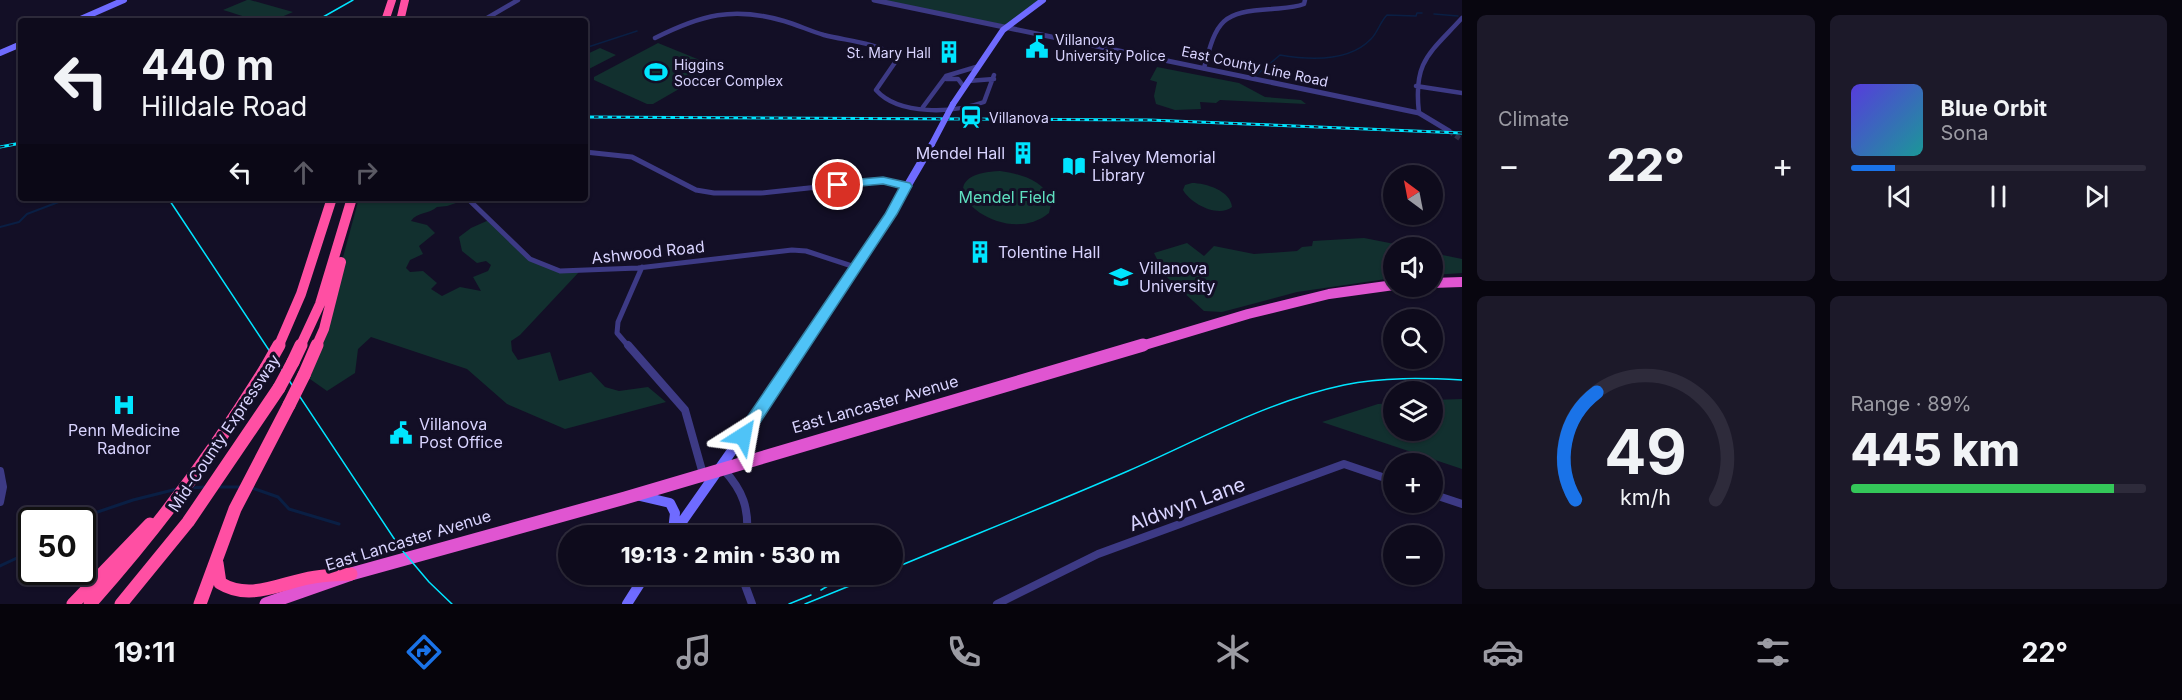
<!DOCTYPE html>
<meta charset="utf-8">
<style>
body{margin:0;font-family:Inter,sans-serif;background:#1c1929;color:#f1f3f6;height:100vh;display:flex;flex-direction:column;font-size:22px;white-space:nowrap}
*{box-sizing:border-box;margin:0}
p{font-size:20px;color:#9b9ba3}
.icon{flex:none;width:33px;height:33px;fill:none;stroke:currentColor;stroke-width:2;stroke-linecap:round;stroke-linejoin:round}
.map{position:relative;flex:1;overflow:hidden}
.panel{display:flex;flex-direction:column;gap:15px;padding:15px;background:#08060f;width:720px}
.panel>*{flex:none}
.hud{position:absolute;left:18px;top:18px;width:570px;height:183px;border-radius:6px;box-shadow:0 2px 4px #0004,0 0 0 2px #2e2b3b;background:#0e0b1c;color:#f1f3f6;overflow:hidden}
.needle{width:39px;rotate:328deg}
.controls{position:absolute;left:1383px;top:165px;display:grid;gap:12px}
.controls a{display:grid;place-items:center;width:60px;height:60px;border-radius:50%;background:#0e0b1c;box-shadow:0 2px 4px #0004,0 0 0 2px #2e2b3b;font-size:30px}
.speed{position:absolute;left:18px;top:507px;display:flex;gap:12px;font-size:30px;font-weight:700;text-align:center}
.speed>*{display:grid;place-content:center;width:78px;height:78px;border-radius:50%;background:#0e0b1c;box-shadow:0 2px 4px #0004,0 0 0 2px #2e2b3b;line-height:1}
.speed .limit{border:3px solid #111;border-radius:9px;background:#fff;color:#111}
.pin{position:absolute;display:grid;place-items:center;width:51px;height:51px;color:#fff;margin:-26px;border:3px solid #fff;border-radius:50%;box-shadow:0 2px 6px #0007}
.me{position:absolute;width:66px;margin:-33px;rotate:34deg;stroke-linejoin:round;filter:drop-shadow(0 0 4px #0008)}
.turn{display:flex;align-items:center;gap:21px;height:126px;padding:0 24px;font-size:27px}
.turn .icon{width:78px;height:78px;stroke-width:2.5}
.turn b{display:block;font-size:42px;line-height:51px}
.lanes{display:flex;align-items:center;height:57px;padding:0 24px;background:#0003;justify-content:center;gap:30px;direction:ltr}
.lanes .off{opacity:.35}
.big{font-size:45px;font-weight:800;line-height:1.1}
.panel .widget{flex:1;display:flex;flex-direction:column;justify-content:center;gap:9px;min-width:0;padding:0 21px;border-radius:9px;background:#1c1929}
.panel .dial{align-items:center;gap:0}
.dial svg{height:156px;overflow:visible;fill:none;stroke:#2e2b3b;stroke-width:7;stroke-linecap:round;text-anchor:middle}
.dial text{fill:#f1f3f6;stroke:none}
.song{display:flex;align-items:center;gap:18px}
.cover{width:72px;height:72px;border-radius:9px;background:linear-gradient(135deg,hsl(250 70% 55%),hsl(180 70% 35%))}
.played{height:6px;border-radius:3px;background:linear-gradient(90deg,#1a73e8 15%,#2e2b3b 15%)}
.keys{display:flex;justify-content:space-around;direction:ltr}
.heat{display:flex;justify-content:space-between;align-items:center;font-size:33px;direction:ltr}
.charge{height:9px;border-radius:4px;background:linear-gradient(90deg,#34c759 89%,#2e2b3b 0)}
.panel .tiles{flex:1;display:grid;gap:15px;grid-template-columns:repeat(2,1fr)}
.trip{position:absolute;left:558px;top:525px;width:345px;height:60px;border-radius:30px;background:#0e0b1c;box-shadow:0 2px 4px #0004,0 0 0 2px #2e2b3b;font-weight:800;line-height:60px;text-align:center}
.dock{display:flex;height:96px;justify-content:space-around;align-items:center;background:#06040b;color:#9b9ba3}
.dock .icon{width:42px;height:42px}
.dock .active{color:#1a73e8}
.dock b{font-size:27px;color:#f1f3f6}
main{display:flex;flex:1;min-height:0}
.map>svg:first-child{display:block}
.green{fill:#12302f}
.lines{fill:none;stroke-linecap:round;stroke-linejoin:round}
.stream-far2{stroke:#0a1f44;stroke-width:1.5}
.stream-far1{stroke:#0a1f44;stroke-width:2}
.stream{stroke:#0a1f44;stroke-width:3}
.tertiary-tunnel{stroke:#312d47;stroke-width:5;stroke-dasharray:5 3;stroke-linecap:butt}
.minor-far2{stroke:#3d3a85;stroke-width:4.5}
.minor-far1{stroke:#3d3a85;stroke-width:5}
.minor{stroke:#3d3a85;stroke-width:8}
.tertiary{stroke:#3d3a85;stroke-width:5}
.secondary-far2{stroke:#6f6bff;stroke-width:6}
.secondary-far1{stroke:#6f6bff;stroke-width:8}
.secondary{stroke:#6f6bff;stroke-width:10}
.trunk-far1{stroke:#e055d1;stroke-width:10}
.trunk{stroke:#e055d1;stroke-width:13}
.motorway-far2{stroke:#ff4fa3;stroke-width:8}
.motorway-far1{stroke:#ff4fa3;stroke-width:10}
.motorway{stroke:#ff4fa3;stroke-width:13}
.tram{stroke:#00e5ff;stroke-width:1.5}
.rail-casing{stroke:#00e5ff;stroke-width:3}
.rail{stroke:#130f26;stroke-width:1.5;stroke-dasharray:4.5;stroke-linecap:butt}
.secondary-bridge{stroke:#6f6bff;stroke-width:6}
.motorway-bridge{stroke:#ff4fa3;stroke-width:13}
.route{fill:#4fc3f7;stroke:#337fa1;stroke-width:1.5}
.labels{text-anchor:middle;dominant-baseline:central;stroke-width:6;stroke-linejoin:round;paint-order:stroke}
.far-poi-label{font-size:14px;fill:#d9d4ff;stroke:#130f26;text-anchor:start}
.far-street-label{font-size:14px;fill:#d9d4ff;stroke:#130f26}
.poi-label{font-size:16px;fill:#d9d4ff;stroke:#130f26;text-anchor:start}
.park-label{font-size:16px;fill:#5fe0c0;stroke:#130f26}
.street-label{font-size:16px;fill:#d9d4ff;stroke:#130f26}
.near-street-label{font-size:20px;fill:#d9d4ff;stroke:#130f26}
</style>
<main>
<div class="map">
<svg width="1462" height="604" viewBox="0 0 1462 604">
<rect width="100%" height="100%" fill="#130f26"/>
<path class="green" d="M247 0H250L293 12C262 27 254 19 223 10Z
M879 0H1040L1005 25Z
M658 43 717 67 653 104H647L594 80V77Z
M600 48 616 55 585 71V55Z
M1157 67 1239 83 1265 97 1301 100 1306 104 1220 100 1216 103 1200 102 1201 109 1175 110 1156 104 1154 96 1157 82 1150 80Z
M1000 171C1021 174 1042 180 1052 200L1049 213C1001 253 913 174 1000 171Z
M1192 183C1206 183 1231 191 1232 207 1218 218 1191 204 1183 190L1185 185Z
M359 198 468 199 447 206 437 207C429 214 417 212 411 221L427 225 435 233 419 246 423 254 410 260 406 268 410 272 423 271 437 283 431 289 442 296 460 287 481 291 473 277 488 271 491 265 486 261 477 263 462 251 459 237 471 228 489 220 530 259 546 267 579 272 520 335 511 341 512 351 518 360 550 352 559 381 591 372 605 387 619 391 648 387 666 402 565 429 507 404 467 369 371 337 358 349 355 373 327 391 310 379Z
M1364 238 1410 247 1394 248 1393 278 1297 292 1222 312 1204 311 1159 270 1158 261 1154 253 1187 243 1204 256 1214 246 1254 254 1297 251 1302 247 1312 246 1313 241Z
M1433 253 1462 259V273L1433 275Z
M1462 399V469L1322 422 1378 404 1393 403 1394 430H1432L1433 400Z"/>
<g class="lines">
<path class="stream-far2" d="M1434 14 1458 16
M585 48 637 31
M1254 77 1280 55C1309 60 1349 62 1371 39 1378 32 1380 22 1387 15L1416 16 1417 13H1422"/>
<path class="stream-far1" d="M0 227 19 222 27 214 69 198"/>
<path class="stream" d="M219 487H240
M192 488 204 487
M252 488 278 497 289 509 339 524
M74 520 133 500 177 489
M0 566 32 551"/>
<path class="tertiary-tunnel" d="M1449 131 1462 140"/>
<path class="minor-far2" d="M482 21 518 0
M655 38C701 15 733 6 784 21 798 25 810 31 824 35 848 41 872 42 895 55L896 61 876 90C899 116 954 113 984 102L994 75
M1204 68C1217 20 1221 12 1272 9 1283 8 1294 8 1304 4L1305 0
M946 79H958L964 87
M968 81 994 79
M1416 86 1462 93
M923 107 946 76 976 67
M1419 113C1413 61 1429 54 1462 18"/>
<path class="minor-far1" d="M585 152 632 157 696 190 714 193H761L883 180 906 186
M467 198 530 259 560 271 638 268 792 250 806 251 855 267
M629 347 617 333 618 322 642 267"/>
<path class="minor" d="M628 345 685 410 703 474
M724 470C743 491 749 508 747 536
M0 471 3 487 0 502
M1432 494 1462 504
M744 574 745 585 752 604
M997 604 1098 554 1344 464 1394 481"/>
<path class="tertiary" d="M874 0 1419 113 1449 131"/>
<path class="secondary-far2" d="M76 21 124 0
M0 53 21 44
M953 104 1003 30 1043 0
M928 150 932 144"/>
<path class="secondary-far1" d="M801 347 891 214 929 149"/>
<path class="secondary" d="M640 496 670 503 675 513 673 531
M672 536 762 408 802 345
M627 604 646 574"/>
<path class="trunk-far1" d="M1432 283 1462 282
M1138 347 1248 314 1329 294 1394 285"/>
<path class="trunk" d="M266 604 351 574 625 498 1143 345"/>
<path class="motorway-far2" d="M385 21 392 0
M400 21 405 0"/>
<path class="motorway-far1" d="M279 345 301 294 332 198
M300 347 320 304 352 198
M316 347 324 329 341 262"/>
<path class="motorway" d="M293 362 301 345
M304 375 317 345
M217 563 220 583C249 601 279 584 309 578 323 575 337 575 351 574
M73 604 150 524
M90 604C156 530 214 452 266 368
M121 604 188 522 279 388
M200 604 235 509 289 405"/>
<path class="tram" d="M316 21 353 0
M168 198 401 549 429 582 452 604
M892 554 901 551
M892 569C971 536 1050 505 1128 471 1199 440 1268 401 1344 385 1383 377 1423 378 1462 380
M821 590 848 574
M789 604 811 595
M805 604 879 574"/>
<g class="rail-casing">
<path id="rail" d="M585 117 1149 120 1462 133
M0 147 21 143"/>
</g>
<use href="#rail" class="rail"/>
<path class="secondary-bridge" d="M932 144 953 104"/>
<path class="motorway-bridge" d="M266 368 279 345
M279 388 293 362
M289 405 304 375"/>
</g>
<path class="route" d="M883 177 910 183 912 186 897 214 748 441 743 443 737 441 735 436 737 432 885 214 899 188 883 184 838 188 833 185 838 181Z"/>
<defs>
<g id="civic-bare" transform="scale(1.8)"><path d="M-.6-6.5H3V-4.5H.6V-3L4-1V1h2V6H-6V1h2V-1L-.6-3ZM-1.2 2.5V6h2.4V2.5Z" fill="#00e5ff" stroke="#130f26" stroke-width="2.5" paint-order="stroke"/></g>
<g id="building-bare" transform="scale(1.8)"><path d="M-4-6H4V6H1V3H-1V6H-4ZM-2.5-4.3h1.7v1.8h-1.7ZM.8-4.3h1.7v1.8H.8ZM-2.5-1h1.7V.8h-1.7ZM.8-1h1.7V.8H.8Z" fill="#00e5ff" stroke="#130f26" stroke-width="2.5" paint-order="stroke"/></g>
<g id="stadium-bare" transform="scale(1.8)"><path d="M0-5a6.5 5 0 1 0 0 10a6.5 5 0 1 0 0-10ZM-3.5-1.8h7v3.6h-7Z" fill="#00e5ff" stroke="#130f26" stroke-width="2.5" paint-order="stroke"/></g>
<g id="station-bare" transform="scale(1.8)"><path d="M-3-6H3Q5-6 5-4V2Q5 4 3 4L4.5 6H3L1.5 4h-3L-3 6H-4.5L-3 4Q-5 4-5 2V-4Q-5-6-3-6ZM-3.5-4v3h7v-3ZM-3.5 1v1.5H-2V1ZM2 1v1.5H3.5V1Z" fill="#00e5ff" stroke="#130f26" stroke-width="2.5" paint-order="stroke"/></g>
<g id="library-bare" transform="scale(1.8)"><path d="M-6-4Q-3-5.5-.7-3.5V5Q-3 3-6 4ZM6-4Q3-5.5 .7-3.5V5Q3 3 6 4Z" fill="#00e5ff" stroke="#130f26" stroke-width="2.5" paint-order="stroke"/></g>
<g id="university-bare" transform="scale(1.8)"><path d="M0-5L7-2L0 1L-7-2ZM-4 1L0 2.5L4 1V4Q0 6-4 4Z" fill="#00e5ff" stroke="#130f26" stroke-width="2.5" paint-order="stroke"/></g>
<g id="hospital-bare" transform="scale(1.8)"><path d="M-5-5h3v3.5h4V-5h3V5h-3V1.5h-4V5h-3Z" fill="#00e5ff" stroke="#130f26" stroke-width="2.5" paint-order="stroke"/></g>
</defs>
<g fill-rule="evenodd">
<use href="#civic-bare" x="1037" y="47"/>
<use href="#building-bare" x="949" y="52"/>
<use href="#stadium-bare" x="656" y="72"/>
<use href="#station-bare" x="971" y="117"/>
<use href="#building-bare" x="1023" y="153"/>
<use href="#library-bare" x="1074" y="166"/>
<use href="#building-bare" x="980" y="252"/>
<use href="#university-bare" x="1121" y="277"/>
<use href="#hospital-bare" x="124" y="405"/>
<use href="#civic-bare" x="401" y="433"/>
</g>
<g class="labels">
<g class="far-poi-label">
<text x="1055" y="39">Villanova<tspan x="1055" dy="16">University Police</tspan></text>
<text x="931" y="52" text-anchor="end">St. Mary Hall</text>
<text x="674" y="64">Higgins<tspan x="674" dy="16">Soccer Complex</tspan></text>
<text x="989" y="117">Villanova</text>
</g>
<g class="far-street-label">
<text transform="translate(1255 66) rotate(12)">East County Line Road</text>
</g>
<g class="poi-label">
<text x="1005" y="153" text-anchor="end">Mendel Hall</text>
<text x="1092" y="157">Falvey Memorial<tspan x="1092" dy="18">Library</tspan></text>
<text x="998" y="252">Tolentine Hall</text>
<text x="1139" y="268">Villanova<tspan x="1139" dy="18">University</tspan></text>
<text x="419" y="424">Villanova<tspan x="419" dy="18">Post Office</tspan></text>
<text x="124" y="430" text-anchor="middle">Penn Medicine<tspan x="124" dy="18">Radnor</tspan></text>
</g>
<g class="park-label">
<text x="1007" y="197">Mendel Field</text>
</g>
<g class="street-label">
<text transform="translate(648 252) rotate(-6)">Ashwood Road</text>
<text transform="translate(875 404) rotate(-16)">East Lancaster Avenue</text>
<text transform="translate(224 433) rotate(-56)">Mid-County Expressway</text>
<text transform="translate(408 540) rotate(-17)">East Lancaster Avenue</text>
</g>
<g class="near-street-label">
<text transform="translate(1187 504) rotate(-20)">Aldwyn Lane</text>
</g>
</g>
</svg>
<div class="controls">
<a><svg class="needle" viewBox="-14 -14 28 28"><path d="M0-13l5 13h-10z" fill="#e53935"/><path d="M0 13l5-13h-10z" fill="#9b9ba3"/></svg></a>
<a><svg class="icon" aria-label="sound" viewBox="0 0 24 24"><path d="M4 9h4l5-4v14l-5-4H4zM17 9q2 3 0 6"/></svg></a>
<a><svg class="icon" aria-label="search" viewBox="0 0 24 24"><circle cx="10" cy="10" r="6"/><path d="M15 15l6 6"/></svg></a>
<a><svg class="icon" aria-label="layers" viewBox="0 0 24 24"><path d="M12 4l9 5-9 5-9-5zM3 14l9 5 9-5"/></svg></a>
<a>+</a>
<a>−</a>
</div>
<div class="speed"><div class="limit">50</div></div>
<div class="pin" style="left:838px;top:185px;background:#d93025"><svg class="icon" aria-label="arrive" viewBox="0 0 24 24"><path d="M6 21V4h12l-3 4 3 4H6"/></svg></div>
<svg class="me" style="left:743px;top:436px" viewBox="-20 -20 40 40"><path d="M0-17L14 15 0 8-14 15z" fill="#4fc3f7" stroke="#fff" stroke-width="4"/></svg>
<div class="trip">19:13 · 2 min · 530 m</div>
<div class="hud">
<div class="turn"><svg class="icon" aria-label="left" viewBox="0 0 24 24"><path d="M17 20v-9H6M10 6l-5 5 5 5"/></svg><div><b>440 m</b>Hilldale Road</div></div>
<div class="lanes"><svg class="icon" aria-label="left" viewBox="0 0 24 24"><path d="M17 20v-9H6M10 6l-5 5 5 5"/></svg><svg class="icon off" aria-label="ahead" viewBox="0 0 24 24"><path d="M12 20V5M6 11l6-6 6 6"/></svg><svg class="icon off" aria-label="right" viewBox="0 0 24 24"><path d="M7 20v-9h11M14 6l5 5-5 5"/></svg></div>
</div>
</div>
<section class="panel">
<div class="tiles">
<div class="widget"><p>Climate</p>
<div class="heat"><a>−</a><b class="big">22°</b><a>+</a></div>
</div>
<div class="widget">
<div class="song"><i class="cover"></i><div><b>Blue Orbit</b><p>Sona</p></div></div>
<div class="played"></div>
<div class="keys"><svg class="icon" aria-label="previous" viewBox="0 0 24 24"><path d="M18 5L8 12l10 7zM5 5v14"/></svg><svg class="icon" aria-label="pause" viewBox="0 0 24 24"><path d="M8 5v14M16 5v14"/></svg><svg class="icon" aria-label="next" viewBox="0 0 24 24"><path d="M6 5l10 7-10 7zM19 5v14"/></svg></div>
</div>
<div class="widget dial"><svg viewBox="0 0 100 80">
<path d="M14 69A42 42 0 1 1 86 69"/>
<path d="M14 69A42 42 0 0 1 25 14" stroke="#1a73e8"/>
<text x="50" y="56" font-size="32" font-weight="700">49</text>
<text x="50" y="72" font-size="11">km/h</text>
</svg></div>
<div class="widget"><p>Range · 89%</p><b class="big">445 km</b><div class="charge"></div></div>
</div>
</section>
</main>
<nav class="dock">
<b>19:11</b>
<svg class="icon active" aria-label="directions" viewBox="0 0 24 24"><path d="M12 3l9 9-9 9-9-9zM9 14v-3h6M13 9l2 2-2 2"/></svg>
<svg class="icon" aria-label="music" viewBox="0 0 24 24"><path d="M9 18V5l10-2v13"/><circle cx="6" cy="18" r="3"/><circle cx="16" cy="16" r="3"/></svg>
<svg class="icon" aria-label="phone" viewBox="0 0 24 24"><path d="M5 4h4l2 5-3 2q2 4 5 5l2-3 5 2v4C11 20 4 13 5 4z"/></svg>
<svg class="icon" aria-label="climate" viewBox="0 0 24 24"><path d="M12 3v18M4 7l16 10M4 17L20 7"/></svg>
<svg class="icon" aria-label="car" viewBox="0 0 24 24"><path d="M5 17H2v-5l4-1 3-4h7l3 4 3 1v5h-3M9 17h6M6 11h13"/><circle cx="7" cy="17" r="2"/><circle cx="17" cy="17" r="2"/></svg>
<svg class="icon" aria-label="filters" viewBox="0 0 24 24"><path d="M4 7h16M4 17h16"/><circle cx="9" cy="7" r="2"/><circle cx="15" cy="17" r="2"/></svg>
<b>22°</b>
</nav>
